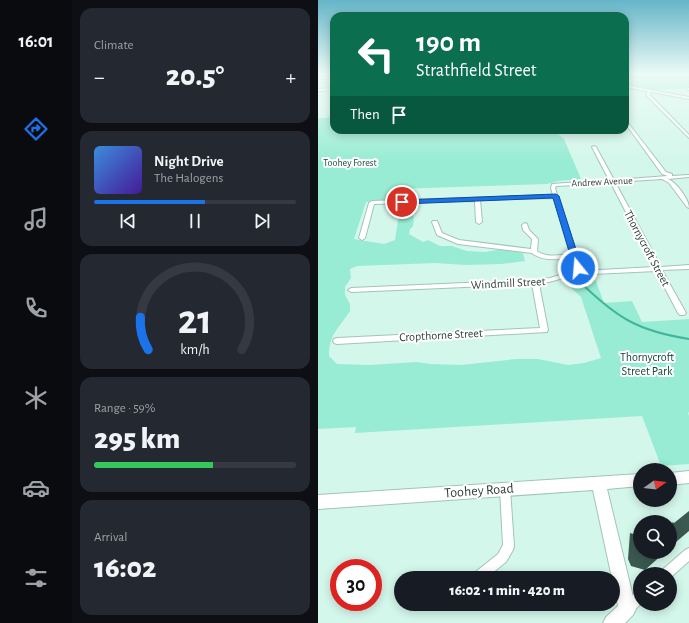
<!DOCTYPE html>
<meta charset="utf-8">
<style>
body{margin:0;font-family:"Alegreya Sans",sans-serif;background:#242831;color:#f1f3f6;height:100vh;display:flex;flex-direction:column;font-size:15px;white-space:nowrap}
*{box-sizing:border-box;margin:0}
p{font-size:13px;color:#9ea1a6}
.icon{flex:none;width:22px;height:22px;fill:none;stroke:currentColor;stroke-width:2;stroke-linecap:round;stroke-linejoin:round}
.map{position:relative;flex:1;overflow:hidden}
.side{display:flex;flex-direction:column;gap:8px;padding:8px;background:#0d0f14;width:246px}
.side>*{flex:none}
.hud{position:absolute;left:12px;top:12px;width:299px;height:122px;border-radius:12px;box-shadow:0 2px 10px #0003;background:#0b6e4f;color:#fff;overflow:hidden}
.needle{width:26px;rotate:76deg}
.tools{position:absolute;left:315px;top:463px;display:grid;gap:8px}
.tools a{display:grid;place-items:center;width:44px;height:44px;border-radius:50%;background:#171b24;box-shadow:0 2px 10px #0003;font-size:20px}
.speed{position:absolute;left:12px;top:559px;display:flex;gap:8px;font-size:20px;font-weight:700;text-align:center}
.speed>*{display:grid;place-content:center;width:52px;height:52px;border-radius:50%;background:#171b24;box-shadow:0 2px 10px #0003;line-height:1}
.speed .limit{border:6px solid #d22;background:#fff;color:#111}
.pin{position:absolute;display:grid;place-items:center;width:34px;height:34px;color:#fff;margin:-17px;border:2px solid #fff;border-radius:50%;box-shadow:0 1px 4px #0007}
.me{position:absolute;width:44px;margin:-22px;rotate:343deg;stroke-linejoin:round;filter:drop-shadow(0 0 3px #0008)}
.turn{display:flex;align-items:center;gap:14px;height:84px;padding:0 20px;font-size:18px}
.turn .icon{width:52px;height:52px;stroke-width:2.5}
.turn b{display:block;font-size:28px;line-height:34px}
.then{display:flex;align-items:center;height:38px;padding:0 20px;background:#0003;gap:8px;font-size:15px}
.big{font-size:30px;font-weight:800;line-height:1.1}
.side .tile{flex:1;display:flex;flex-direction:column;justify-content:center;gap:6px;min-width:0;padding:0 14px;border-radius:12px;background:#242831}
.side .dial{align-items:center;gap:0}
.dial svg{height:104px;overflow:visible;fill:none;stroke:#363941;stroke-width:7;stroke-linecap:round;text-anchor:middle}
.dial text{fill:#f1f3f6;stroke:none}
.song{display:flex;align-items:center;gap:12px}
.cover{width:48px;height:48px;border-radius:6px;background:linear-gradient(135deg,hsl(210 70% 55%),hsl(260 70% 35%))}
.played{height:4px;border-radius:2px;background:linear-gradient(90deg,#1a73e8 55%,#363941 55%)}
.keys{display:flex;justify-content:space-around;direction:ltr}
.heat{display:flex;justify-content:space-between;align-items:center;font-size:22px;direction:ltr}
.charge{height:6px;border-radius:3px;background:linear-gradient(90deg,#34c759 59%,#363941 0)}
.trip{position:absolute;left:76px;top:571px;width:226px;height:40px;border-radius:20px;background:#171b24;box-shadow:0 2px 10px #0003;font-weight:800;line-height:40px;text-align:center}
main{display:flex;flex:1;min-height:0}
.tabs{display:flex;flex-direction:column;width:72px;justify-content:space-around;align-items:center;background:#090b0e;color:#9ea1a6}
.tabs .icon{width:28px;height:28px}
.tabs .on{color:#1a73e8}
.tabs b{font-size:18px;color:#f1f3f6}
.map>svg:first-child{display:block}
.green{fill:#98ecd3}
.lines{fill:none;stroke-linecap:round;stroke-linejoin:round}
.stream{stroke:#42b699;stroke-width:2}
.building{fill:#3b5950}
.street-casing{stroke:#a2c4b8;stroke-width:2}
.secondary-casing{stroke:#a2c4b8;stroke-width:2}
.street{fill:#fff;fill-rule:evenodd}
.secondary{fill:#fff;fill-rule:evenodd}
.route{fill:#1a73e8;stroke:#114b97}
.labels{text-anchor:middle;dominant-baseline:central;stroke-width:4;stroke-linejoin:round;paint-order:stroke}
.far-park-label{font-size:10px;fill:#144639;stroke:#fff}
.far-street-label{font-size:10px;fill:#303e39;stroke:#fff}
.street-label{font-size:12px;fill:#303e39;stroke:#fff}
.park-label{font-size:12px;fill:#144639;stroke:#fff}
.near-street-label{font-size:14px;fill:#303e39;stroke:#fff}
</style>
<main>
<nav class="tabs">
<b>16:01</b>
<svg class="icon on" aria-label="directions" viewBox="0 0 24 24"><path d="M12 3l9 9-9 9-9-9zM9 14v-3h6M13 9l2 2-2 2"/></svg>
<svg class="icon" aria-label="music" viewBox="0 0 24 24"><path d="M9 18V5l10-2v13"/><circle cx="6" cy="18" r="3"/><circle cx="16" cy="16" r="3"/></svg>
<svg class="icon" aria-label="phone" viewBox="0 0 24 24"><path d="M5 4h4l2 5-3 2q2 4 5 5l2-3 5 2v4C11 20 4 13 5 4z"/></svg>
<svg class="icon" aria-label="climate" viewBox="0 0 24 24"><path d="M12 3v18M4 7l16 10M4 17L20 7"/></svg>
<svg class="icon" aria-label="car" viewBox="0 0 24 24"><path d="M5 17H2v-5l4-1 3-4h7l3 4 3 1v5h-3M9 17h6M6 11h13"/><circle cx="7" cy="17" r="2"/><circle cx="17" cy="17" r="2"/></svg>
<svg class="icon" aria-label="filters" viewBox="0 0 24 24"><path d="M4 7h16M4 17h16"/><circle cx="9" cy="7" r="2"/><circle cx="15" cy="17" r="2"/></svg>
</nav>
<section class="side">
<div class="tile"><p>Climate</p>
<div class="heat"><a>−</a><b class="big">20.5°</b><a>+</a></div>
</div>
<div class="tile">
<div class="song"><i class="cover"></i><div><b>Night Drive</b><p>The Halogens</p></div></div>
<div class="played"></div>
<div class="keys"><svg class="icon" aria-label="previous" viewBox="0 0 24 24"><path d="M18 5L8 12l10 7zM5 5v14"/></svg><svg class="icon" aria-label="pause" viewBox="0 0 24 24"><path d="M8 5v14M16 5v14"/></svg><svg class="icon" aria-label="next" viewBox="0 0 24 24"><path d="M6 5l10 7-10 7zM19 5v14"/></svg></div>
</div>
<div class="tile dial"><svg viewBox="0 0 100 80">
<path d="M14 69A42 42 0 1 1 86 69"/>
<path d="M14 69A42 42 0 0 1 8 44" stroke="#1a73e8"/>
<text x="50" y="56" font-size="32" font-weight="700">21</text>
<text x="50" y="72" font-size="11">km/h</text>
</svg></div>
<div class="tile"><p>Range · 59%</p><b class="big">295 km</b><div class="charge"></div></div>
<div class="tile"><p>Arrival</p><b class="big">16:02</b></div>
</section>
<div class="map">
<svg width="371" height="623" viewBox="0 0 371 623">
<rect width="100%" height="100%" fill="#d4f7eb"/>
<path class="green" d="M307 74H371V88L334 90 307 85Z
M16 114V130H235L246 139 263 179 240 181 229 184 77 189 84 200 48 202 36 239 66 244 77 240 81 213 92 212 96 217 95 226 92 229 91 234 105 242 110 240 122 246H134L149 251 167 252 185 249 205 253 207 261 183 264 148 265 117 263 39 266 32 269 33 278 27 287V295L32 304V311C21 328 11 334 11 356L19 364 52 365 98 362 113 364 143 365 198 359H220L250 365 266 363 283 358 263 297 247 282 263 277 276 276 286 303 314 301 324 322 371 319V412L370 413 371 416V464L343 466 324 416 37 433 38 427 0 429V118H8Z"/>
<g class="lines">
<path class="stream" d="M262 282C299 318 320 331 371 339"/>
</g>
<path class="building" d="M371 511V531L352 547V525L355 522 356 523Z
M312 533 322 536V552H347L327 570 313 566 310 559Z"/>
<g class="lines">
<g class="street-casing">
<path id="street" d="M16 88V90L0 91V89Z
M369 88H371V90H369Z
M330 91H332V95L371 135V138L329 96 328 93Z
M307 119 348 172 354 174V176L371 175V177L350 179C358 182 371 199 371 208L369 207 351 183 344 179 297 182 343 267 371 265V269L344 270 368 313 366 315H362L360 313 338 271 255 275 235 281 221 284 230 330 229 332 19 344 16 343 15 341 16 339 19 338 222 328 214 284 33 292 30 290 33 288 217 280 232 278 252 272 258 271 254 258C241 259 225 262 214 253L140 244 119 235 114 222 115 221H119L124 233 141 240 213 249 214 239 205 230 204 225 207 223 209 224 211 230 220 239 219 251C228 258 242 255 253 254L236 198 162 200 164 222 161 224 158 222 157 201 56 204 47 238 44 240 41 238 51 203 54 201 235 195 233 188 234 184 291 180 274 147 276 146 278 147 296 180 350 176 344 174 307 123ZM293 183 336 267 264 271 237 188 238 186Z
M187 484 191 486 192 489 196 546 195 550 188 562 168 578H153L155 574 180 554 185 545 182 489 183 486Z
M371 548V561L352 578V574H342L344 570 367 550Z
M322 591V604H323L314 612 310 614 306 612 304 608C307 601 315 594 322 591Z"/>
</g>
<g class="secondary-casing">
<path id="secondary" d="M0 77H16V79H0Z
M307 85 371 97V99L307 87Z
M371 471V483L352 485V473Z
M322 474V486L289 489 318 609 315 615 307 623H285L288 617 300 606 295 578H294L275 490 0 509V495Z"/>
</g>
<use href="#street" class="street"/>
<use href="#secondary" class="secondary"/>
</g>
<linearGradient id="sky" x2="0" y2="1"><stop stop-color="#65b5c8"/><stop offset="0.46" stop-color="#ecfbf6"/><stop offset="1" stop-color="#ecfbf6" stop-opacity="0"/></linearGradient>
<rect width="371" height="161" fill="url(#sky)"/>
<path class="route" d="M238 194 241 196 264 268 263 270H260L256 268 235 198 84 204 80 202 84 200Z"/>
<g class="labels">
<g class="far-park-label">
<text x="32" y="163">Toohey Forest</text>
</g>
<g class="far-street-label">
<text transform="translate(284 182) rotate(-3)">Andrew Avenue</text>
</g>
<g class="street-label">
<text transform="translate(329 248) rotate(62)">Thornycroft Street</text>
<text transform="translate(190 283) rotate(-3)">Windmill Street</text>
<text transform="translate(123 335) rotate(-3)">Cropthorne Street</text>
</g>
<g class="park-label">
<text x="329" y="357">Thornycroft<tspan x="329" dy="14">Street Park</tspan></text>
</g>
<g class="near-street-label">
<text transform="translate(161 491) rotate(-4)">Toohey Road</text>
</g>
</g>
</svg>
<div class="tools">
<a><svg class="needle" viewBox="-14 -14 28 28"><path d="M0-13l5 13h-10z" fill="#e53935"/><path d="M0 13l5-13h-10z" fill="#9ea1a6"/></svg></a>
<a><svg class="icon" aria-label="search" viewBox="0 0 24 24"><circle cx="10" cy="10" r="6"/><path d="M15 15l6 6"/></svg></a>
<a><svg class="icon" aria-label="layers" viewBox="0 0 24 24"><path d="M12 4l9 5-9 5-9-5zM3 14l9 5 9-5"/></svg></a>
</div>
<div class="speed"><div class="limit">30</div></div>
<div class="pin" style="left:84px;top:202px;background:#d93025"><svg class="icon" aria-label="arrive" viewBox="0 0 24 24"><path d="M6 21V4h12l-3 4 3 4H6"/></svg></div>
<svg class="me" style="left:260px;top:268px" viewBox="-20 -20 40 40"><circle r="17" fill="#1a73e8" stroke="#fff" stroke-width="3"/><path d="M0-11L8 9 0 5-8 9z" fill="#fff"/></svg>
<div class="trip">16:02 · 1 min · 420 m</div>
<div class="hud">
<div class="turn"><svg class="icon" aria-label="left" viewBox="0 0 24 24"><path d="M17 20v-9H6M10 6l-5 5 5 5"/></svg><div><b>190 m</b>Strathfield Street</div></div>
<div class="then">Then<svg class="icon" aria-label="arrive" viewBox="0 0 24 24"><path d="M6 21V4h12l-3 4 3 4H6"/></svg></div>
</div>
</div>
</main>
